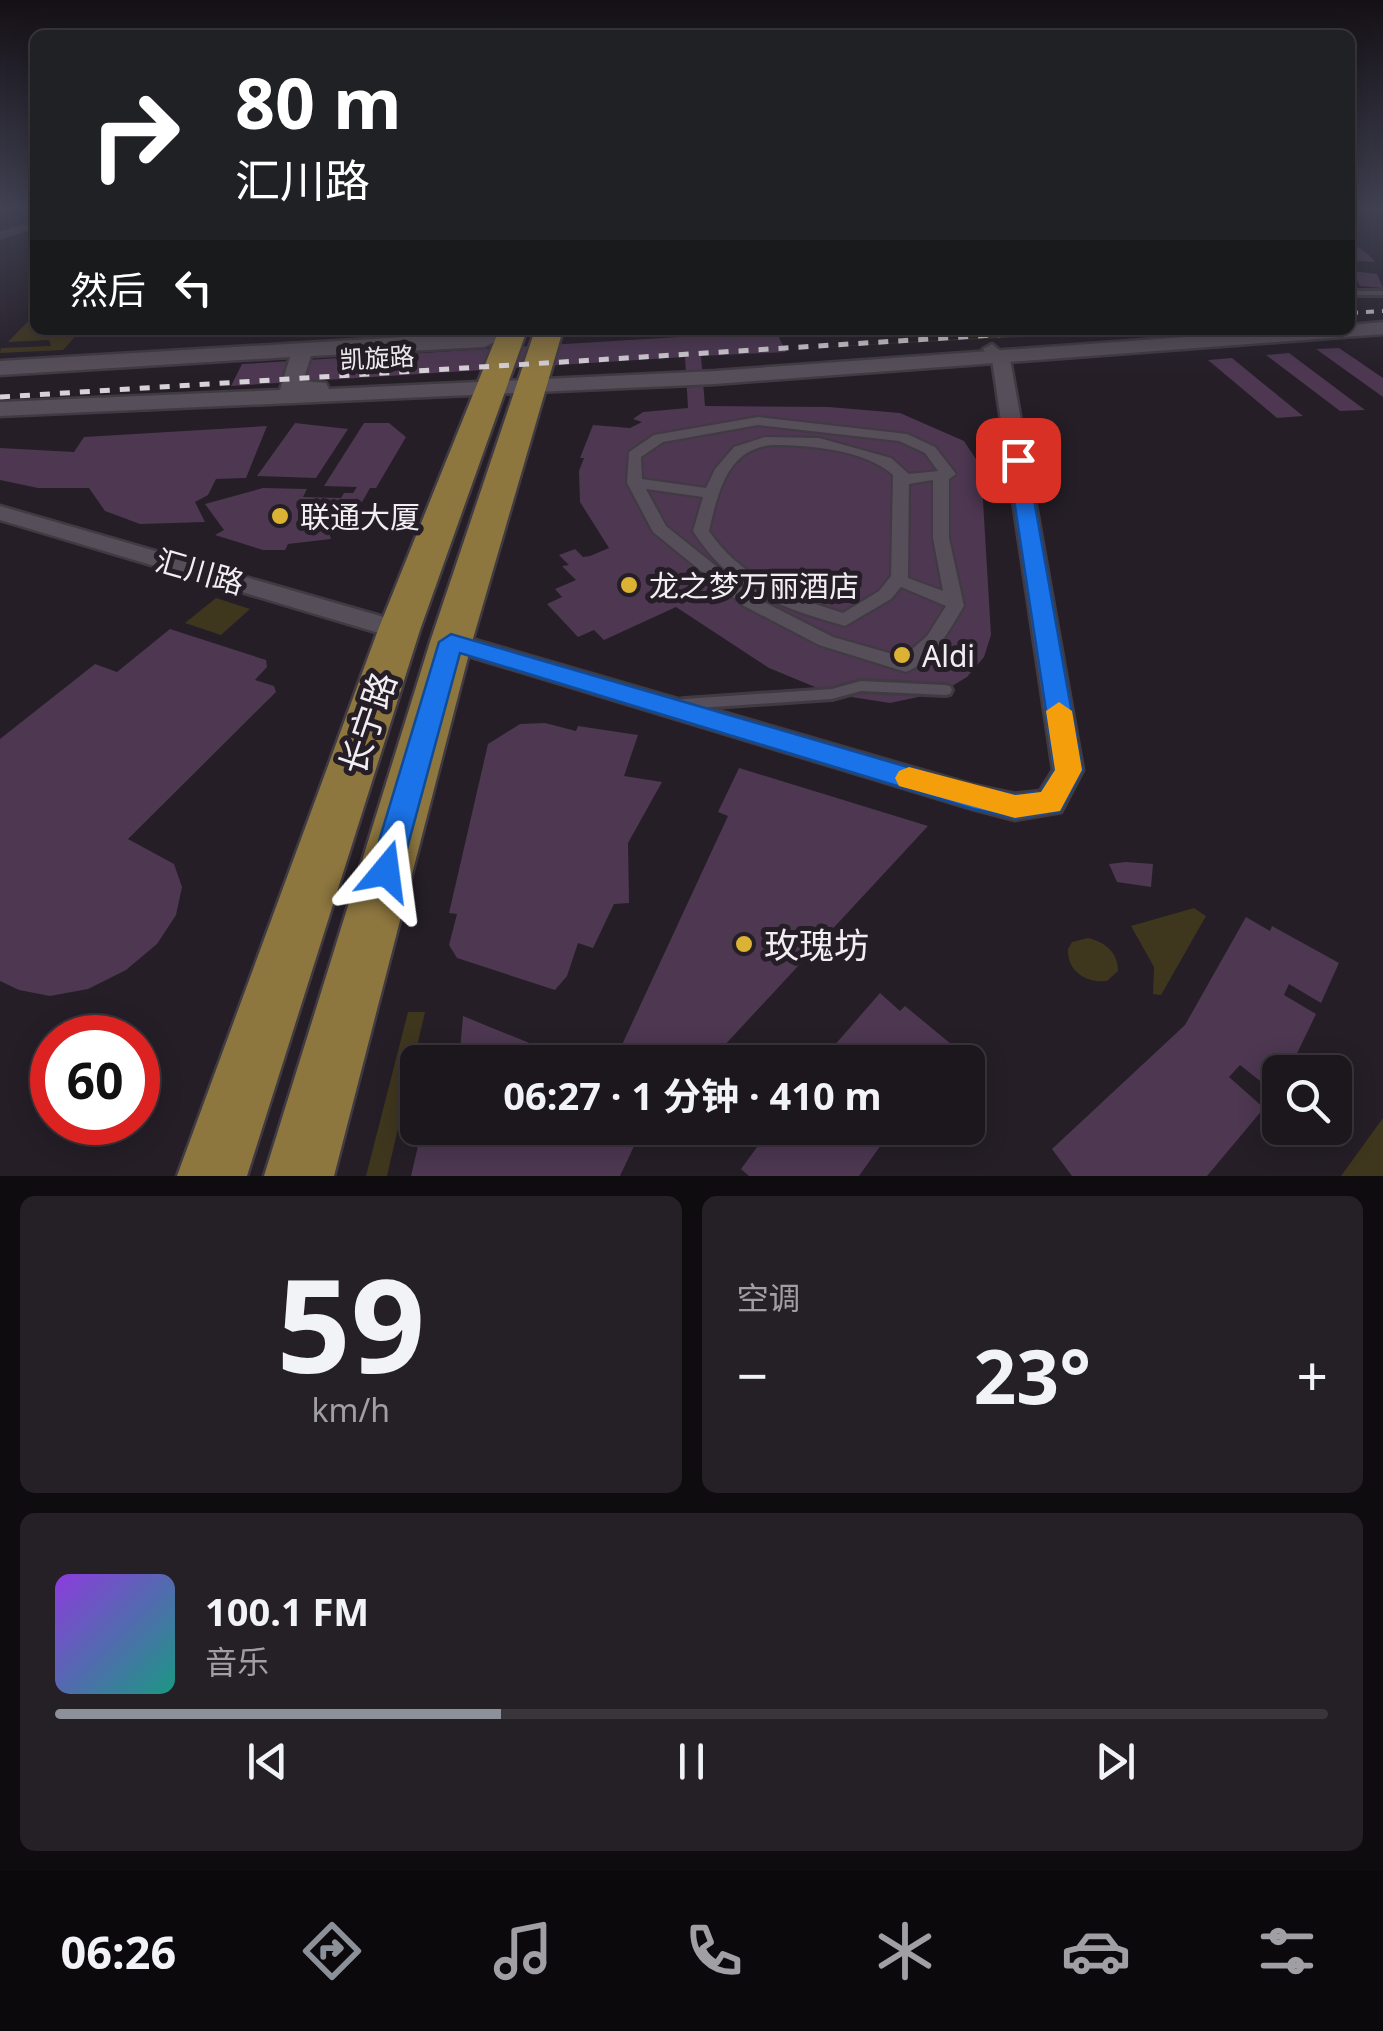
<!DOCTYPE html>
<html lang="zh">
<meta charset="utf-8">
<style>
body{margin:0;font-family:"Noto Sans","Noto Sans SC",sans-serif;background:#251f26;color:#f1f3f6;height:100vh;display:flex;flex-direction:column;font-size:38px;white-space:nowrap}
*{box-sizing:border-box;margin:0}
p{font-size:32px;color:#a09fa4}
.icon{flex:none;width:55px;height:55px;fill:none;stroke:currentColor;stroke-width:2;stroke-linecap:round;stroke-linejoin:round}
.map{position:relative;height:1176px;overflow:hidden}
.side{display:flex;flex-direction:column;gap:20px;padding:20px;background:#0f0c10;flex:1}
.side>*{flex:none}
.top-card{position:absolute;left:30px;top:30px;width:1325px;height:305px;border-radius:15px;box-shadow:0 5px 25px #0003,0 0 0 2px #3a353b;background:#202124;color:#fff;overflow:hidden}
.controls{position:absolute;left:1262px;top:1055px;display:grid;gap:20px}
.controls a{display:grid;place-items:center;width:90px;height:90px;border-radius:15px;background:#1c161d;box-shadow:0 5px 25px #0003,0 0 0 2px #3a353b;font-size:50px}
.speed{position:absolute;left:30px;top:1015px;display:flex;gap:20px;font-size:50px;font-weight:700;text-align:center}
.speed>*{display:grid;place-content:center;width:130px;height:130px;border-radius:50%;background:#1c161d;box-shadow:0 5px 25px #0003,0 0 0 2px #3a353b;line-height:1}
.speed .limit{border:15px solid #d22;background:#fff;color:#111}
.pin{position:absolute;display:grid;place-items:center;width:85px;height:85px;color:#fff;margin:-42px;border-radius:20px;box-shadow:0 5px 15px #0006}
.me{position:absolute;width:110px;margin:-55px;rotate:16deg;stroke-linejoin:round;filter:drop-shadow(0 0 8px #0008)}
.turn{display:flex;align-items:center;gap:35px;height:210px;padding:0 40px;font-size:45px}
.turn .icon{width:130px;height:130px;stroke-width:2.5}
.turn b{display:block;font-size:70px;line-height:85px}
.then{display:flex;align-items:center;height:95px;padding:0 40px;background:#0003;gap:20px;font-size:38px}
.big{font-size:75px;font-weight:700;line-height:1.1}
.side .tile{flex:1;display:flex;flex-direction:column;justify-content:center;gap:15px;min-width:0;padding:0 35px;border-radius:15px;background:#251f26}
.side .dial{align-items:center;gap:0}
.dial b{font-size:130px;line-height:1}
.song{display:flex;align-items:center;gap:30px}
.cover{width:120px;height:120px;border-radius:15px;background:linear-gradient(135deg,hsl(270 70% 55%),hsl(170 70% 35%))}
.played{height:10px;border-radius:5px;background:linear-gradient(90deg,#8c9099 35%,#3a353b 35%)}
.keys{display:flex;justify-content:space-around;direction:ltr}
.heat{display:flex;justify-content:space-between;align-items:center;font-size:55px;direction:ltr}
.side .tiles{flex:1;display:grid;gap:20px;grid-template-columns:1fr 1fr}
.tile:last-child{grid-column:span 2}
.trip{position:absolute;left:400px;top:1045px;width:585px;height:100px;border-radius:15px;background:#1c161d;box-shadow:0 5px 25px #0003,0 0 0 2px #3a353b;font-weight:700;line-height:100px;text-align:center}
.dock{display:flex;height:160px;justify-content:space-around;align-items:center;background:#0b090c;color:#a09fa4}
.dock .icon{width:70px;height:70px}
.dock .current{color:#8c9099}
.dock b{font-size:45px;color:#f1f3f6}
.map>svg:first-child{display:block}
.green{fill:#3f361e}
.building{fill:#4d3751}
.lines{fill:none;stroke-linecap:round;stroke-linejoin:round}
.service-casing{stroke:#403a42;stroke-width:6}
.pedestrian-casing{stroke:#403a42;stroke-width:4}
.minor-casing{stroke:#403a42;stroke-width:5}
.tertiary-casing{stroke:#403a42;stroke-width:5}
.primary-casing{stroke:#403a42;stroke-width:5}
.service{fill:#564e58;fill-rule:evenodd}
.pedestrian{fill:#564e58;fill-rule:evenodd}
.minor{fill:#564e58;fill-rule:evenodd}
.tertiary{fill:#564e58;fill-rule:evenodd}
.primary{fill:#8e773f;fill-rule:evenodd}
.rail-far1{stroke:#d7d2d8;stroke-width:4;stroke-dasharray:8 8;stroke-linecap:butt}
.rail{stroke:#d7d2d8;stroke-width:5;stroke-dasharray:10 10;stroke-linecap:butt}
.route{fill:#1a73e8;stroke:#114b97;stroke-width:2.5}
.slow{fill:#f59e0b}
.poi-dot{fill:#dbb233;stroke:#251e27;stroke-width:4}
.labels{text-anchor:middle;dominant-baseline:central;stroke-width:10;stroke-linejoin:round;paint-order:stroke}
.far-street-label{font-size:25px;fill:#f2edf2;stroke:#251e27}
.poi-label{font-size:30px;fill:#f2edf2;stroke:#251e27;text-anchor:start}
.street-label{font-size:30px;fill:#f2edf2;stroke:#251e27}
.near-street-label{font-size:35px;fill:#f2edf2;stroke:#251e27}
.near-poi-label{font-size:35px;fill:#f2edf2;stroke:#251e27;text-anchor:start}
</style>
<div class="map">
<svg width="1383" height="1176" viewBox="0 0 1383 1176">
<rect width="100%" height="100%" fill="#251e27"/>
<path class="green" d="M35 314V330H81L63 350 0 353 1 348 51 346 49 340 8 342Z
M1112 330H1164L785 349Z
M216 598 250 609 221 635 185 623Z
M1194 908 1206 916 1161 995 1153 994 1154 967 1131 926Z
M1088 938C1105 942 1118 952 1118 971L1107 981C1086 983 1067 971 1068 949L1072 942Z
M408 1012H425L387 1176H366Z
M1383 1118V1176H1341Z"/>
<path class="building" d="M23 224 35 228 0 240V231Z
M1350 241 1369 255 1375 262 1354 261Z
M1352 271 1377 274 1383 288 1360 286Z
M776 331 786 352 701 356 705 406 829 407 900 413 964 441 976 459 982 484 991 635 984 657 967 677 942 692 890 703 832 694 769 668 676 607 604 640 594 630 578 637 547 604 562 597 555 589 576 580 562 566 569 565 559 555 575 549 583 557 590 556 609 548 580 502 579 471 584 458H580L593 425 630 428 642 422 633 419 643 412 688 408 685 357 231 386 242 364Z
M1339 348 1383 378V397L1316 349Z
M1289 353 1365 410 1340 411 1266 355Z
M1232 358 1303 416 1277 418 1208 360Z
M295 423 348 429 316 478 257 476Z
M364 423H389L406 437 376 488H370L361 504H342L349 508 350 518 328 530 331 539 288 544 285 550H263L215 535 224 530 205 504 263 488 307 489 303 497 341 498 344 493H353L357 487 324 486Z
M267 426 246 478 216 479 208 495 195 502 205 522 140 524 105 511 89 488H38L0 480V448L74 452 84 437Z
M170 629 266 660 267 667 255 680 274 686 276 692 128 839 174 864 182 887 176 915 157 944 126 970 88 989 50 996 19 990 0 981V739L95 664 117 672Z
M545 723 576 731 578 726 638 735 624 776 662 782 628 843 629 903 614 904 593 948 578 943 567 976 555 990 457 958 449 945 457 914 449 913 488 744 520 724Z
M739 768 928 826 709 1062H614L728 816 718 812Z
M1126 862 1153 864 1151 887 1117 882 1109 864Z
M1246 917 1270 931 1272 926 1339 963 1321 1003 1289 984 1284 995 1316 1014 1288 1072H1280L1275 1093 1240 1065 1229 1077 1264 1108 1207 1176H1072L1052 1149 1185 1025Z
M880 993 900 1011 905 1006 951 1044 938 1062H820Z
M463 1016 576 1062H459Z
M449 1128H649L636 1142 620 1176H411L418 1146 446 1140Z
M771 1128H893L859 1176H749L741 1169Z"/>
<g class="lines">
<g class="service-casing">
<path id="service" d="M1350 291H1383V295H1350Z
M861 681 945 685 950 686 952 690 950 694 945 695 861 691 832 699 684 709 679 708 677 704 679 700 684 699 832 689Z"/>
</g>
<g class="pedestrian-casing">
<path id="pedestrian" d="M758 417 907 434 935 447 956 474 949 479V538L964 606C949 630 934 661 906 672L819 645 744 606 653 532 627 483 629 452 654 435ZM758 425 899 441 925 453 938 471 909 474 891 458 819 438 765 437 734 447 715 469 706 488 642 479 641 457 663 442ZM773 445C811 445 865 450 893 475L891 576 879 591 843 613C789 596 742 579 709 531 718 493 727 448 773 445ZM933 480V538L943 591 908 578 909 484ZM646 489 703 497 693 531C732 591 778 607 845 626L891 599 901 587 946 606 927 636 903 657 833 637 756 598 666 526Z"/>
</g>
<g class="minor-casing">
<path id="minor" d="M992 344 1010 359 1083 770 1061 812 1015 820 973 809 442 648 438 642 451 633 973 785 1015 794 1040 791 1053 770 992 360 983 349Z
M0 506 408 624 412 630 399 639 0 520Z"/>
</g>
<g class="tertiary-casing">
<path id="tertiary" d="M1383 322V334L715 384 0 416V402L280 390 290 357 0 375V361L521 330 484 347 311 356 303 381 326 383 329 389 715 371 1281 330H1350V325Z"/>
</g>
<g class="primary-casing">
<path id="primary" d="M499 330H527L420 630 247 1176H177L378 630Z
M535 330H563L472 642 334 1176H264L430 642Z"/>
</g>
<use href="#service" class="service"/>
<use href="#pedestrian" class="pedestrian"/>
<use href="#minor" class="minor"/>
<use href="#tertiary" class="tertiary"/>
<use href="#primary" class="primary"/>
<path class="rail-far1" d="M1350 313 1383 311"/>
<path class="rail" d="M0 397 1074 330"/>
</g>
<linearGradient id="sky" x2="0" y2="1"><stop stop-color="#141015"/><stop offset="0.56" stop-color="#404152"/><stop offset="1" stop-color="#404152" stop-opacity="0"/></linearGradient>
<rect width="1383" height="373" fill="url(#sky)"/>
<path class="route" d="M1018 454 1027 460 1082 770 1060 811 1015 818 973 809 460 653 401 871 397 880 386 884 375 880 370 871 439 642 451 634 973 786 1015 795 1041 792 1055 770 1008 460Z"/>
<path class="slow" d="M1059 702 1072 711 1082 770 1060 811 1015 818 899 786 895 778 899 771 909 767 1015 795 1041 792 1055 770 1046 711Z"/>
<g class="poi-dot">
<circle cx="280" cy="516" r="10"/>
<circle cx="629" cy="585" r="10"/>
<circle cx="902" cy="655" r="10"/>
<circle cx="744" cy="944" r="10"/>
</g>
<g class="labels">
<g class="far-street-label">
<text transform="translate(377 357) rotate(-3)">凯旋路</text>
</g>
<g class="poi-label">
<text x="300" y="516">联通大厦</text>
<text x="649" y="585">龙之梦万丽酒店</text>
<text x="922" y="655">Aldi</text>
</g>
<g class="street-label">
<text transform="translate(200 571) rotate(16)">汇川路</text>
</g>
<g class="near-street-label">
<text transform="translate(367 723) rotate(-71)">长宁路</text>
</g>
<g class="near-poi-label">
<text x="764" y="944">玫瑰坊</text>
</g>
</g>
</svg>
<div class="controls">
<a><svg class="icon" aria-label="search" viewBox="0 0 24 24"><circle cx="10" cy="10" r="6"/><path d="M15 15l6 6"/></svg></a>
</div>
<div class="speed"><div class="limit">60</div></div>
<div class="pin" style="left:1018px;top:460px;background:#d93025"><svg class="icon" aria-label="arrive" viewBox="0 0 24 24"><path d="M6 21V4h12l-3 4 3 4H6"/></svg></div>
<svg class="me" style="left:386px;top:871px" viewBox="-20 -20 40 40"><path d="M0-17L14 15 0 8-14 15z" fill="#1a73e8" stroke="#fff" stroke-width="4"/></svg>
<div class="trip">06:27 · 1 分钟 · 410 m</div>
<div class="top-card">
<div class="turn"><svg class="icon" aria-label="right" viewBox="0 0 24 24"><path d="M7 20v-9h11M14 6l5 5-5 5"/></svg><div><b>80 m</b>汇川路</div></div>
<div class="then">然后<svg class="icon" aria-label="left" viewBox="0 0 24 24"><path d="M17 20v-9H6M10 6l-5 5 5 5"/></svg></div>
</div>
</div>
<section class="side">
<div class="tiles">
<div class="tile dial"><b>59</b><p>km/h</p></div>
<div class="tile"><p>空调</p>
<div class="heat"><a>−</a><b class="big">23°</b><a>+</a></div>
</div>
<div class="tile">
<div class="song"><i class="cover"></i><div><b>100.1 FM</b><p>音乐</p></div></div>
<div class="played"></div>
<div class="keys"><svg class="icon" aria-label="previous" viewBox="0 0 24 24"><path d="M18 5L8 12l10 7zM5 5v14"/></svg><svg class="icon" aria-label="pause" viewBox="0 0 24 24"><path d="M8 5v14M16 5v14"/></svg><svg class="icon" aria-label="next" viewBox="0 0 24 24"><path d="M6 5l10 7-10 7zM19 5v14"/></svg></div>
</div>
</div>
</section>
<nav class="dock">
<b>06:26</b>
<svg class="icon current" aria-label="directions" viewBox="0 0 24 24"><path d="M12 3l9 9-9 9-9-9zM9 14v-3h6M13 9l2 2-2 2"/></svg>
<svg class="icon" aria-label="music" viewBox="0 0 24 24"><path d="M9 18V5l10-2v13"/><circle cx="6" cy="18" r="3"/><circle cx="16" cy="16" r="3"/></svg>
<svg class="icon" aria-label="phone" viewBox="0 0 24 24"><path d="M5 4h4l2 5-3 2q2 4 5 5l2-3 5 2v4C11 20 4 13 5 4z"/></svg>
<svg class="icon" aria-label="climate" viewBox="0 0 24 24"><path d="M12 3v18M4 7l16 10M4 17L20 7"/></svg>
<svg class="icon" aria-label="car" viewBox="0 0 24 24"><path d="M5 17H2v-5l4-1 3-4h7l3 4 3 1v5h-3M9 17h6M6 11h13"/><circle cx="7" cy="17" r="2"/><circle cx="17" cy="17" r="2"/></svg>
<svg class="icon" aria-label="filters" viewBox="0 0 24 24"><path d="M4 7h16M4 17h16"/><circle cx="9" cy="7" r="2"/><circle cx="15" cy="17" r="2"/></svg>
</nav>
